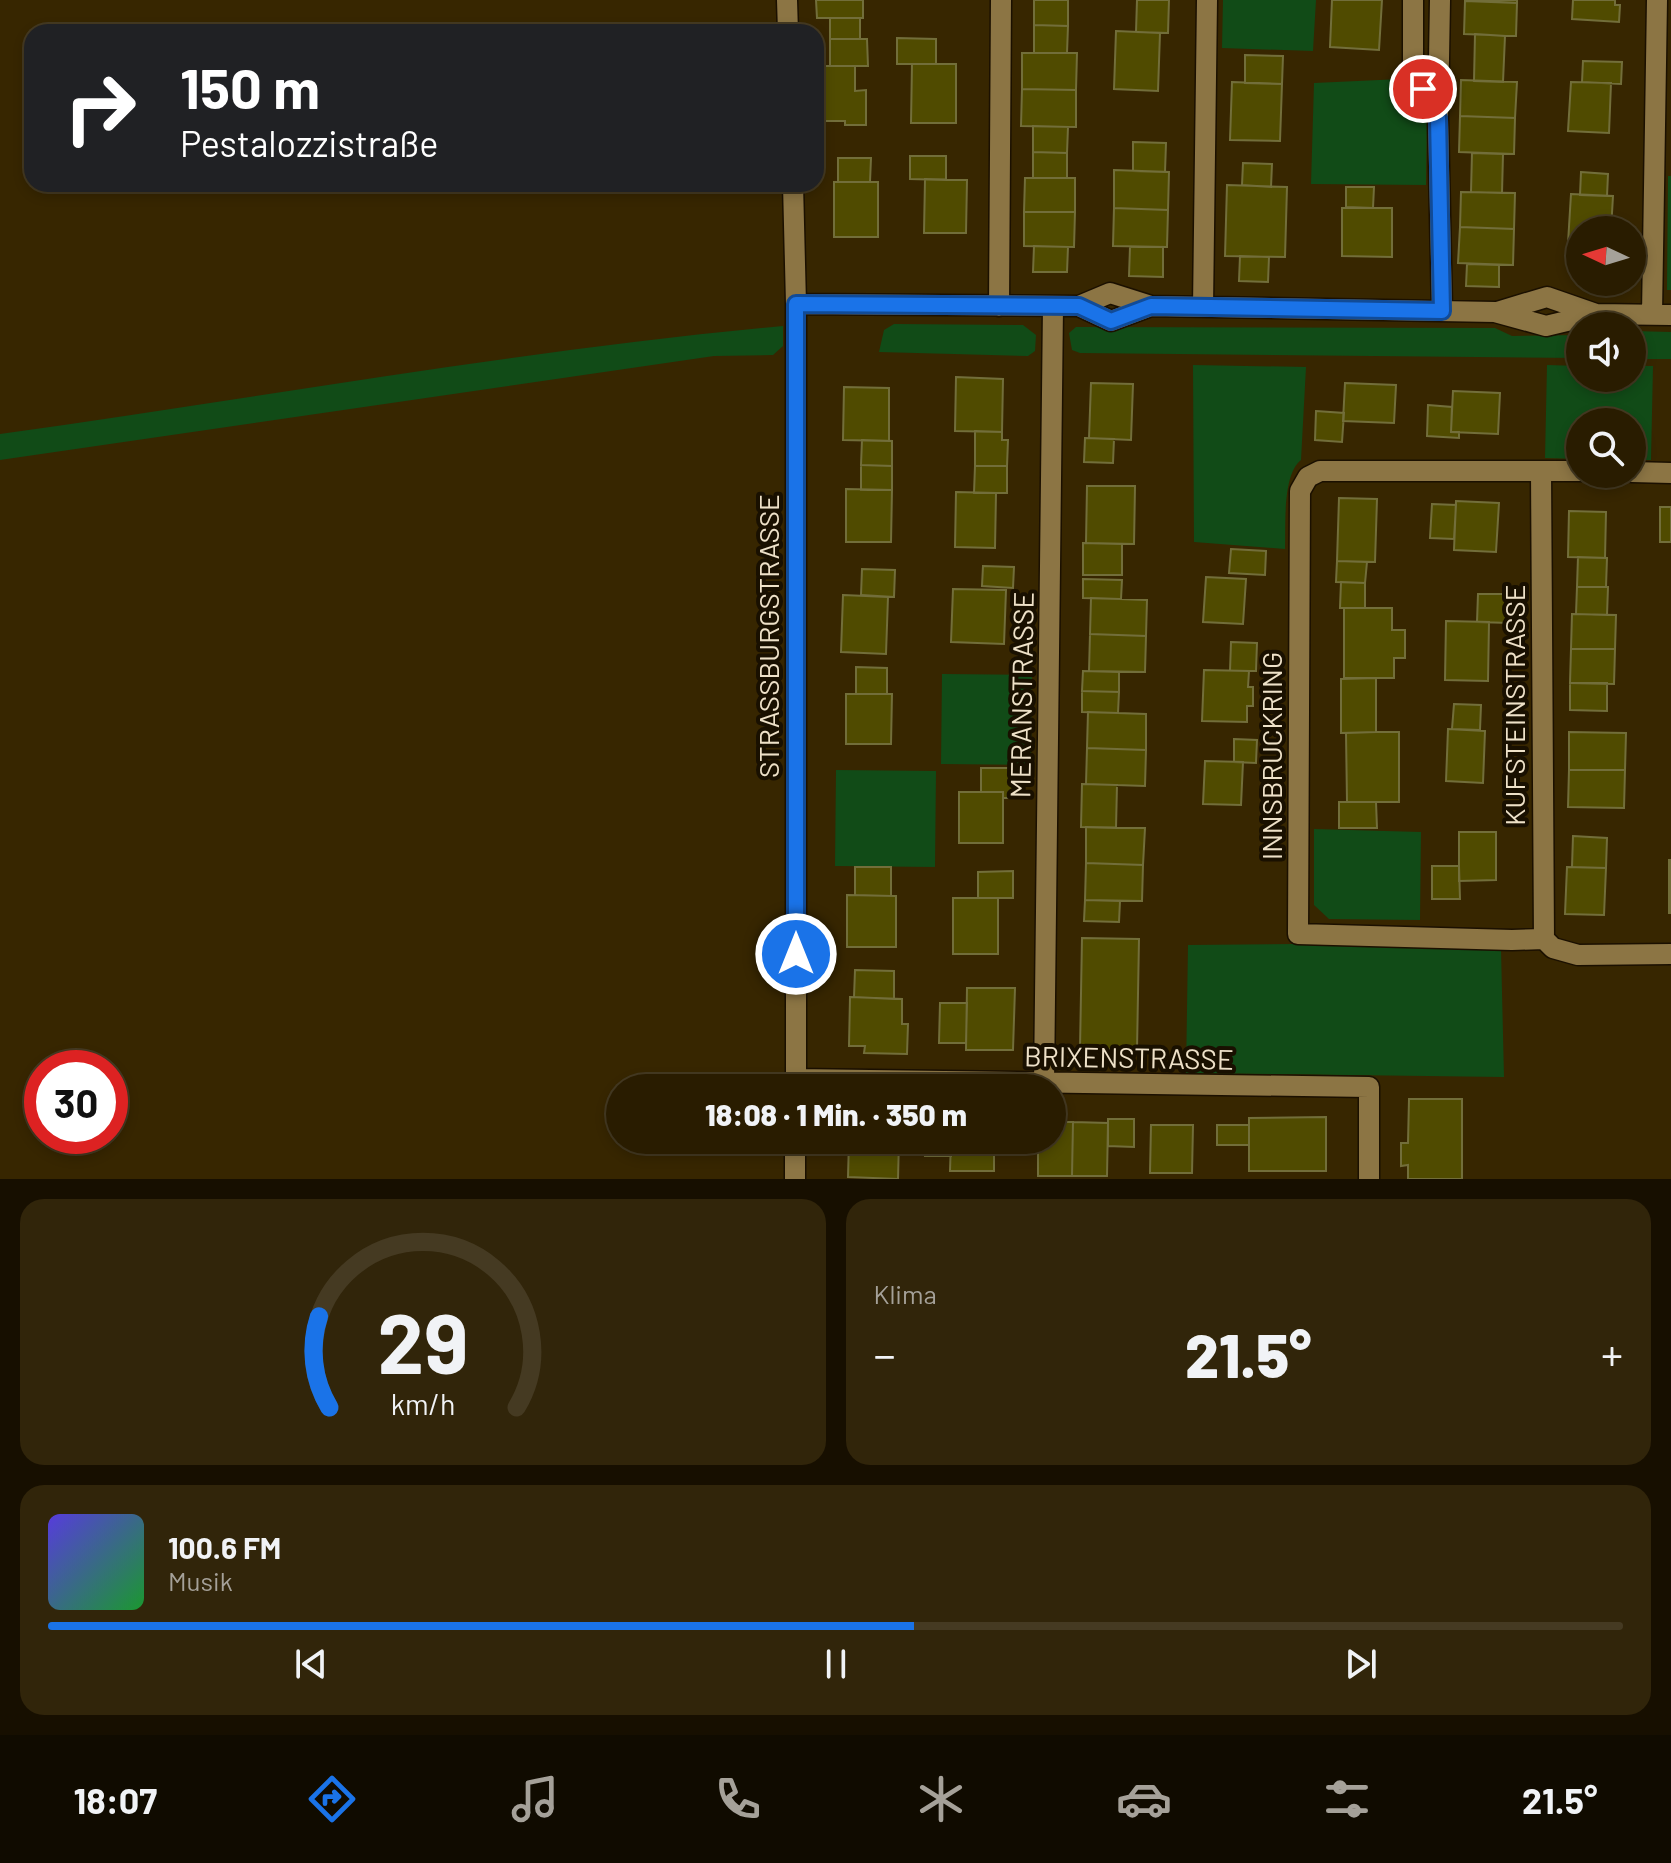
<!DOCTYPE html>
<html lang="de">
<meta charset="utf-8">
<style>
body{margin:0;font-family:Barlow,sans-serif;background:#31250a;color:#f1f3f6;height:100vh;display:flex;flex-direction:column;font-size:30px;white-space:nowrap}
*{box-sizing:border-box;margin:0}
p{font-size:26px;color:#a5a199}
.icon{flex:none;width:44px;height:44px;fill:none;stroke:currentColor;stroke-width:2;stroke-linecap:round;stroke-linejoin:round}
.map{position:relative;height:1179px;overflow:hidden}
.side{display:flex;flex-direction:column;gap:20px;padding:20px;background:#170f00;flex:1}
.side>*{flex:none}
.hud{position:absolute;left:24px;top:24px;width:800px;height:168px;border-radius:24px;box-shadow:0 4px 12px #0003,0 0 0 2px #453a22;background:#202124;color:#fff;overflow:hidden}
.needle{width:52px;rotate:274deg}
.tools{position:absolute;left:1566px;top:216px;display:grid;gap:16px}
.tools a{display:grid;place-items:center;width:80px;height:80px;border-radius:50%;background:#291c00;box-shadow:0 4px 12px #0003,0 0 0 2px #453a22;font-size:40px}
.speed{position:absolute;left:24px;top:1050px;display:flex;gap:16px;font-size:40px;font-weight:700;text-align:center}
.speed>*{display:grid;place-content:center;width:104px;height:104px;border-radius:50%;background:#291c00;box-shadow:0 4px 12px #0003,0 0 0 2px #453a22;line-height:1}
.speed .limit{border:12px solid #d22;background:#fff;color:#111}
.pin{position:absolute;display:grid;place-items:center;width:68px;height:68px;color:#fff;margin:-34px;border:4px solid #fff;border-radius:50%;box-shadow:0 2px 8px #0007}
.me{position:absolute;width:88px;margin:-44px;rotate:0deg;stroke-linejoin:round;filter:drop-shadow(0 0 6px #0008)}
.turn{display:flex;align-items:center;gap:28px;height:168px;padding:0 24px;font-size:36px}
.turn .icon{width:104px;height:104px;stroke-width:2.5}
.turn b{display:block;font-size:56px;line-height:68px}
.big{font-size:60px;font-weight:800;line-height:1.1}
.side .card{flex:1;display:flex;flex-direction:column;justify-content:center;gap:12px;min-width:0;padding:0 28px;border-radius:24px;background:#31250a}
.side .dial{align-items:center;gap:0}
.dial svg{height:208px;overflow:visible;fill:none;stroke:#453a22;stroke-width:7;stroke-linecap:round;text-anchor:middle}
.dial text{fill:#f1f3f6;stroke:none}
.song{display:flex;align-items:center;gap:24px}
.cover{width:96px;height:96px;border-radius:12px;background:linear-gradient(135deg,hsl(250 70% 55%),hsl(130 70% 35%))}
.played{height:8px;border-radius:4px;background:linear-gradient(90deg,#1a73e8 55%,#453a22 55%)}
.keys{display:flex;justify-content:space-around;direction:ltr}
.heat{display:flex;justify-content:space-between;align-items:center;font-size:44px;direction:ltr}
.side .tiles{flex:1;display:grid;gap:20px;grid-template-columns:1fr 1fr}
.card:last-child{grid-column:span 2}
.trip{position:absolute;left:606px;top:1074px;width:460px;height:80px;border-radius:40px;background:#291c00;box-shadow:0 4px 12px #0003,0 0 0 2px #453a22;font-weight:800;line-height:80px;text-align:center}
.tab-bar{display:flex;height:128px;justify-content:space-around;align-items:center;background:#100b00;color:#a5a199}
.tab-bar .icon{width:56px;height:56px}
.tab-bar .selected{color:#1a73e8}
.tab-bar b{font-size:36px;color:#f1f3f6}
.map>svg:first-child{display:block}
.green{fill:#114b17}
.building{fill:#504b00;stroke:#726e3a;stroke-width:2}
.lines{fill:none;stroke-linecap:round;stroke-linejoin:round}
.minor-casing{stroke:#1b1000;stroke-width:23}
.minor{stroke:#8c7544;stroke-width:20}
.route-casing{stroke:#114b97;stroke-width:20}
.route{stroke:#1a73e8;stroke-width:14}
.labels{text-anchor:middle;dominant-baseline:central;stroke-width:8;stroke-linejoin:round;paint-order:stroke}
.street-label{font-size:28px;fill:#eee1c8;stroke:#191000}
</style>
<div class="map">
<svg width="1671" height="1179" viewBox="0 0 1671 1179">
<rect width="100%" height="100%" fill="#372600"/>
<path class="green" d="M1223 0H1316L1313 51 1222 48Z
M1401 79 1427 113 1426 185 1311 184 1314 83Z
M1668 176H1671V290H1667Z
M894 324 1023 325 1036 335 1035 351 1028 356 879 352 884 330Z
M783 326V346L773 355 714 356 0 460V434C260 398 521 350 783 326Z
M1076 327 1495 328 1512 336 1580 335V358L1080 353 1072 350 1069 333Z
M1632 331 1671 332V359H1632Z
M1193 365 1306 367 1301 460C1282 475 1286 526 1285 549L1194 542Z
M1547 365 1580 366V378H1632V366H1653L1651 460H1632V422H1580V459L1545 458Z
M942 674 1032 675 1031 765 941 764Z
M836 770 936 771 935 867 835 866Z
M1314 829 1421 832 1420 920 1329 919 1314 905Z
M1295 944 1501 949 1504 1077 1186 1073 1188 945Z"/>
<path class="building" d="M816 0H863V18H817Z
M1034 0H1068V26L1034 25Z
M1137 0H1169L1168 33 1136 32Z
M1332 0H1382L1379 50 1330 47Z
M1465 0H1517V3Z
M1573 0H1615V5H1620L1619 22 1572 19Z
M1465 1 1517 3 1516 36 1464 34Z
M830 18H860V39H830Z
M1034 25 1068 26 1067 53H1034Z
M1116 31 1160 33 1158 91 1114 89Z
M1475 34 1505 36 1503 82 1474 81Z
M897 38 936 39V64H897Z
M830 39H867L868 66H830Z
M1022 53H1077L1076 90 1022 89Z
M1245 55 1283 56 1282 84 1245 83Z
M1583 61 1622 62 1621 84 1582 82Z
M912 64H956V123H911Z
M821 66H855V91L866 90V125H845V121H821Z
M1461 80 1517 82 1515 118 1460 116Z
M1232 82 1282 84 1280 141 1230 140Z
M1571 82 1611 83 1609 133 1568 131Z
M1022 89 1076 90V127L1021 126Z
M1460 116 1515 118 1514 154 1459 152Z
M1033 126 1068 127 1067 153 1033 152Z
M1133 142 1166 143 1165 172 1133 171Z
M1033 152 1067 153V178H1033Z
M1472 153 1503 154 1502 193 1471 192Z
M910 156H946V180L910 179Z
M838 158H871L870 182H838Z
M1243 163 1272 164 1271 187 1242 185Z
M1114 170 1169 172 1168 210 1114 208Z
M1581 172 1608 174 1607 196 1580 195Z
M1025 178H1075V212H1024Z
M925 179 967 180 966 233H924Z
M834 182H878V237H834Z
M1227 185 1287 187 1285 257 1225 256Z
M1346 187H1374L1373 208 1346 207Z
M1461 192 1515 193 1514 229 1460 227Z
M1571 194 1613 196 1611 230H1580V243H1568Z
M1114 208 1168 210 1167 247 1113 246Z
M1342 208H1392V257L1342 256Z
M1024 212H1075L1074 247 1024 246Z
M1460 227 1514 229 1513 265 1458 263Z
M1034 246 1068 247 1067 272H1033Z
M1130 247H1163V277L1129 276Z
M1240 256 1269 257 1268 282 1239 281Z
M1467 264 1499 265V287L1466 286Z
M956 377 1003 379 1002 432 955 431Z
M1091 383 1133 384 1131 440 1089 438Z
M1345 383 1396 385 1394 423 1343 421Z
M844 387 889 388V441L843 440Z
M1453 391 1500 393 1498 434 1451 432Z
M1428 405 1452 407 1451 432H1459V438L1427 436Z
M1316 411 1344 413 1342 442 1315 440Z
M975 431 1002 432V440H1008L1007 466H975Z
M1085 438 1114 439 1113 463 1084 462Z
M862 440 892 441V466L861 465Z
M861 465 892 466V490H861Z
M975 466H1007V493H974Z
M1087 486H1135L1134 544 1086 543Z
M846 489 892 490 891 542H846Z
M956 492 996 493 995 548 955 547Z
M1339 498 1377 499 1375 562 1337 561Z
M1456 501 1499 503 1496 552 1454 550Z
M1432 504 1456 505 1454 539 1430 538Z
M1660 507H1671V542H1660Z
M1569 511 1606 512 1605 558 1568 557Z
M1083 543 1122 544V575H1083Z
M1231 549 1266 551 1265 575 1229 573Z
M1578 557 1607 558 1606 587H1577Z
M1337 561 1367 562 1365 583 1336 582Z
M983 566 1014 567 1013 588 982 586Z
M862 569 895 570 894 597 861 595Z
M1206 577 1246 579 1243 624 1203 622Z
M1083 579 1122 580 1121 599 1083 598Z
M1341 582 1365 583V608H1340Z
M1577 587H1608L1607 615 1576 614Z
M953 589 1006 590 1004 644 951 642Z
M1478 594H1511L1510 623 1477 622Z
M843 595 888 597 886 654 841 652Z
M1091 598 1147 600 1146 636 1090 634Z
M1344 608H1392V630H1405V658H1394V678H1344Z
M1572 614 1616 615 1615 649H1571Z
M1446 621 1489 622 1488 681 1445 680Z
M1090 634 1146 636 1145 672 1089 671Z
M1231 642 1257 643 1256 671H1230Z
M1571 649H1615L1614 684 1570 683Z
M856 667 887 668V694H856Z
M1204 670 1249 671 1248 687H1253V706H1247V722L1202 721Z
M1083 671 1119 672V692L1082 691Z
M1376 678V732L1341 733V679Z
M1570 683H1607V711L1570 710Z
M1082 691 1119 692 1118 713 1082 712Z
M846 694H892L891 744H846Z
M1454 704 1481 705 1480 730 1452 729Z
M1088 712 1146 714V750L1087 748Z
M1448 729 1485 731 1483 783 1446 781Z
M1376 732H1399V802H1347L1346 733Z
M1569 732 1626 733 1625 770H1569Z
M1234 739 1257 740 1256 763 1234 762Z
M1087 748 1146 750 1145 786 1086 784Z
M1205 761 1243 762 1241 805 1203 804Z
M981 768H1015V798H1003V792H981Z
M1569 770H1625L1624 808 1568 807Z
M1082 784 1117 785 1116 828 1081 827Z
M959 792H1003V843H959Z
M1339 802H1376L1377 828H1339Z
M1086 827 1145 828 1143 865 1086 863Z
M1459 832H1496V880L1459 881Z
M1573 836 1607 838 1606 868 1572 867Z
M1669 860H1671V913H1669Z
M1086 863 1143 865 1142 901 1085 900Z
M1432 866H1459L1460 899H1432Z
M855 867H891V896L855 895Z
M1567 867 1606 868 1604 915 1565 914Z
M1013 871V898H978V872Z
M847 895 896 896V947H847Z
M953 898H998V954H953Z
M1085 900 1120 901 1119 922 1084 921Z
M1082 938 1139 939 1137 1050 1080 1049Z
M855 970 894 971V999L854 997Z
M967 988H1015L1013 1050H966Z
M850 997 902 999V1024H908L907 1054 864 1053 865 1046H849Z
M940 1003H967L966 1043H939Z
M1409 1099H1462V1179H1408V1165L1401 1166V1143H1408Z
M1326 1117V1171H1249V1118Z
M1108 1119H1134V1147L1108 1146Z
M1052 1122H1073L1072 1176H1038V1140H1052Z
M1073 1122 1108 1123 1107 1176H1072Z
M1151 1125H1193L1192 1173H1150Z
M1217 1125H1249V1145H1217Z
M849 1140H899L898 1179 848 1177Z
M926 1140H951V1156H925Z
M951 1140H994V1171H950Z
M1013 1140H1038V1146H1013Z"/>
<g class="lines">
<g class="minor-casing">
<path id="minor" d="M787 0 788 32
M1413 0V71L1437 115
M1440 0 1438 118 1442 311
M793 184 796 304V1088
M796 304 1079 306 1110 293 1151 306 1495 312 1546 326 1596 314 1671 315
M999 306 1001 0
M1079 306 1111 321 1151 306
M1203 307 1207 0
M1497 312 1547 297 1596 314
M1652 314 1657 0
M1541 471 1544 939
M1580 471H1320L1308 477 1300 491 1298 934 1512 940 1544 939 1553 948 1578 955 1671 954
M1632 472 1671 473
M796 1079 1369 1087V1179
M1044 1084 1053 307
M795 1179V1140"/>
</g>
<use href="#minor" class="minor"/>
</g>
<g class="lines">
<g class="route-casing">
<path id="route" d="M796 954V304L1079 306 1111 321 1151 306 1442 311 1438 118 1423 89"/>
</g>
<use href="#route" class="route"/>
</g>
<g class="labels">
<g class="street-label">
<text transform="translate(768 636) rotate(-90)">STRASSBURGSTRASSE</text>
<text transform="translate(1021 695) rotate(-89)">MERANSTRASSE</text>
<text transform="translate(1514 705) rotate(-90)">KUFSTEINSTRASSE</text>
<text transform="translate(1271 756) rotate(-90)">INNSBRUCKRING</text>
<text transform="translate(1129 1057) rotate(1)">BRIXENSTRASSE</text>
</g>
</g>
</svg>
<div class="tools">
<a><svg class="needle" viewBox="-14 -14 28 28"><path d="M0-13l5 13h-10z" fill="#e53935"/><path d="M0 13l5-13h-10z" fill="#a5a199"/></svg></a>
<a><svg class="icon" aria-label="sound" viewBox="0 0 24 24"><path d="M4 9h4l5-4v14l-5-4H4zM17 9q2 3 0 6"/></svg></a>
<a><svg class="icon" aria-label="search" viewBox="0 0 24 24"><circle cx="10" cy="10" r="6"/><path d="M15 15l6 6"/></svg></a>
</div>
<div class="speed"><div class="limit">30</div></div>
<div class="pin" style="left:1423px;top:89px;background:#d93025"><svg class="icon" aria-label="arrive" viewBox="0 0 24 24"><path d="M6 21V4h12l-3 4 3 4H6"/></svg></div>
<svg class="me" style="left:796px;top:954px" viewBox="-20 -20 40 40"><circle r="17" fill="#1a73e8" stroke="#fff" stroke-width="3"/><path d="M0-11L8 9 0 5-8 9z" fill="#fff"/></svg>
<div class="trip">18:08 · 1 Min. · 350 m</div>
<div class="hud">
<div class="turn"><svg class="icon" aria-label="right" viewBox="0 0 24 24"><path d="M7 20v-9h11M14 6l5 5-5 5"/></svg><div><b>150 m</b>Pestalozzistraße</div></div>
</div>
</div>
<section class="side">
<div class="tiles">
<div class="card dial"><svg viewBox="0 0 100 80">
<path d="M14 69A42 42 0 1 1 86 69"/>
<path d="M14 69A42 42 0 0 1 10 34" stroke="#1a73e8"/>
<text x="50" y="56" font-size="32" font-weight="700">29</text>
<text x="50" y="72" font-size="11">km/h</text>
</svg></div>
<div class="card"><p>Klima</p>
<div class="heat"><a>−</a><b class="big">21.5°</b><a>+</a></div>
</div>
<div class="card">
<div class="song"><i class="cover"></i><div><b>100.6 FM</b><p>Musik</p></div></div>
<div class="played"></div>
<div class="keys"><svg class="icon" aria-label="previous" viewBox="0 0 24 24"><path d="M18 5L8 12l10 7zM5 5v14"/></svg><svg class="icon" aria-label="pause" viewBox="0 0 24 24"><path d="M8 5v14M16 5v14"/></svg><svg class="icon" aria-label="next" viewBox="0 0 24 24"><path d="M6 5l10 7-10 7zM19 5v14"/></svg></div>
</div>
</div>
</section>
<nav class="tab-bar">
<b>18:07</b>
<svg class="icon selected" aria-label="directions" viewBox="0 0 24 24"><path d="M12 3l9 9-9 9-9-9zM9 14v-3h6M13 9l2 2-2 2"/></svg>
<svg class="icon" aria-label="music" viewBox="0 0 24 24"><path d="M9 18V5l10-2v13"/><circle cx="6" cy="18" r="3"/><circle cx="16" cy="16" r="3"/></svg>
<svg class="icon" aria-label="phone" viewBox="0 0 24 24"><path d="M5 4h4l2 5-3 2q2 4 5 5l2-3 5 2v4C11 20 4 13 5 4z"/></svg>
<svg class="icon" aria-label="climate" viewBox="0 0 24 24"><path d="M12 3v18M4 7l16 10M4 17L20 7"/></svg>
<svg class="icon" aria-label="car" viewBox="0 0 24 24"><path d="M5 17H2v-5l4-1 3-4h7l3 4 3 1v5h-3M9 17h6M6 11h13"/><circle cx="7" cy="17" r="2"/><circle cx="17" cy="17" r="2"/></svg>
<svg class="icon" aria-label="filters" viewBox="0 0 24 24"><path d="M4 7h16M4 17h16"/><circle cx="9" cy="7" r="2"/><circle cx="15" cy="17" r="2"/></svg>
<b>21.5°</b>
</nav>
